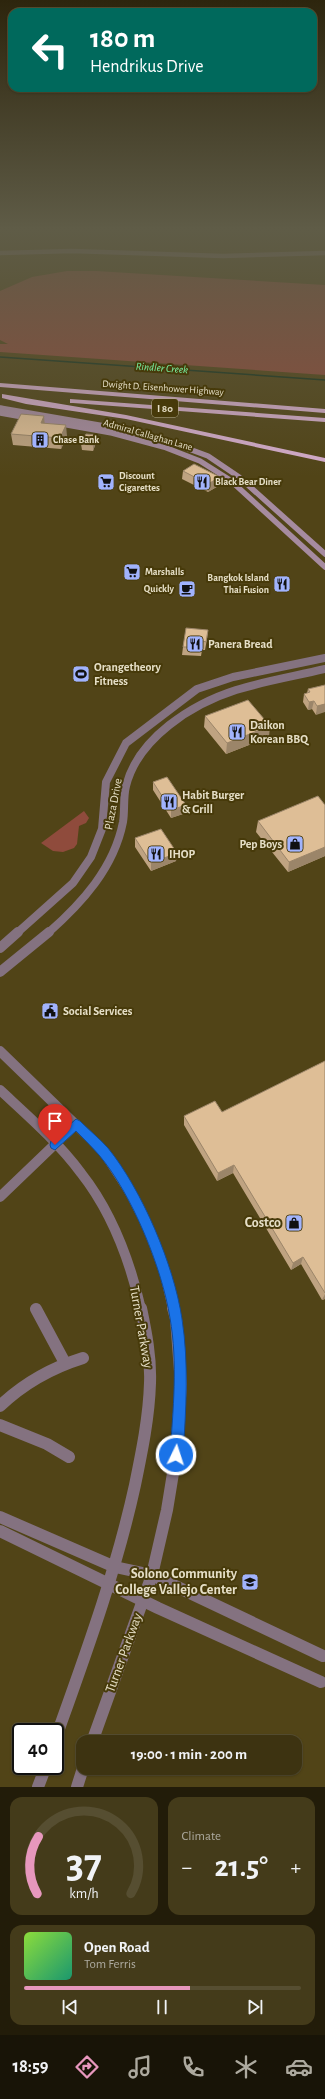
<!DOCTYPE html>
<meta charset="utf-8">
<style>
body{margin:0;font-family:"Alegreya Sans",sans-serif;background:#443b1a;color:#f1f3f6;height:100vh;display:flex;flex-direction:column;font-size:15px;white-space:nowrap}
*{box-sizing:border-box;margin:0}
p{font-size:13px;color:#adaa9f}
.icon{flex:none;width:22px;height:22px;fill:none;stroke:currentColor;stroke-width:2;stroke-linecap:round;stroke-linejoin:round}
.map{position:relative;height:1787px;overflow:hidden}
.panel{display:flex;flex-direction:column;gap:10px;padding:10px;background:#221c09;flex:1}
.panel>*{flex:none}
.hud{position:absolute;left:8px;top:8px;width:309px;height:84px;border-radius:12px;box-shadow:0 1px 3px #0004,0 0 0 1px #564e31;background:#00695c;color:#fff;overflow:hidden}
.speed{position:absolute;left:12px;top:1723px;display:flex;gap:8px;font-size:20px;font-weight:700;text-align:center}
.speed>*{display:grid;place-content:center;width:52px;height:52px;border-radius:50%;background:#3d3311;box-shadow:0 1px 3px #0004,0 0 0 1px #564e31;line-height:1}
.speed .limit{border:2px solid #111;border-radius:6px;background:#fff;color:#111}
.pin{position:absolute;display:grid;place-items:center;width:34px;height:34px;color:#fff;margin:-41px -17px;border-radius:50% 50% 50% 0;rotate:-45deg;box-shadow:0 0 4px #0007}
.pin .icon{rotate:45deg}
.me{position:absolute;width:44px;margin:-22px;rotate:4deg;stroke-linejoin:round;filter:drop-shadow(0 0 3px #0008)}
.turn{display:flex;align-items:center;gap:14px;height:84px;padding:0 16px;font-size:18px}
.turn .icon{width:52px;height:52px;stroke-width:2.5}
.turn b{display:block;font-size:28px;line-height:34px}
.big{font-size:30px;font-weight:700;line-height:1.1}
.panel .card{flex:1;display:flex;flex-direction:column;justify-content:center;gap:6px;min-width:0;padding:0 14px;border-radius:12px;background:#443b1a}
.panel .dial{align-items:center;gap:0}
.dial svg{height:104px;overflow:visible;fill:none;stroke:#564e31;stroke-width:7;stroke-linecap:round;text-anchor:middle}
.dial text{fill:#f1f3f6;stroke:none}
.song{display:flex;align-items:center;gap:12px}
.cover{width:48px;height:48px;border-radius:6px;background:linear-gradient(135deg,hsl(90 70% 55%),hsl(160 70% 35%))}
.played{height:4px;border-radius:2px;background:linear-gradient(90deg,#e797bd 60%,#564e31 60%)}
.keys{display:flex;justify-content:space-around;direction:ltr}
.heat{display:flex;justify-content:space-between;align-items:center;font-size:22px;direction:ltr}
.panel .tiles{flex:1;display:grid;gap:10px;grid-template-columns:1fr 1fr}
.card:last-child{grid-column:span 2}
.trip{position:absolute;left:76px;top:1735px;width:226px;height:40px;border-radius:12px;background:#3d3311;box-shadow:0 1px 3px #0004,0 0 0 1px #564e31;font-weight:700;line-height:40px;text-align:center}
.menu{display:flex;height:64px;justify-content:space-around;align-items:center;background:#181407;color:#adaa9f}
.menu .icon{width:28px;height:28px}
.menu .active{color:#e797bd}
.menu b{font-size:18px;color:#f1f3f6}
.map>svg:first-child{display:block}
.green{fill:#8f4b3c}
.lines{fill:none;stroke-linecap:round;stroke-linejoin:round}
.stream{stroke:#14321e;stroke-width:1.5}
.minor-far2{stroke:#847280;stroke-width:4.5}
.minor-far1{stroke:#847280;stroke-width:10}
.minor{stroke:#847280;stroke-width:12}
.tertiary-far2{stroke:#847280;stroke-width:8}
.tertiary-far1{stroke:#847280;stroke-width:10}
.tertiary{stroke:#847280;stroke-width:12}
.secondary-far1{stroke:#a68ba0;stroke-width:4.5}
.secondary{stroke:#a68ba0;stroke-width:5.5}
.motorway{fill:#d7aecf;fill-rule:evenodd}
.wall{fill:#bfa381}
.shaded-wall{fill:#9b8569}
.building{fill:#debe96;stroke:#9b8569}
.route{fill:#1a73e8;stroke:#114b97}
.labels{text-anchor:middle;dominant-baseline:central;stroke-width:4;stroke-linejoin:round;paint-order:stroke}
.far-street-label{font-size:10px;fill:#e6dfc7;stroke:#473a0a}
.far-poi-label{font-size:10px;font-weight:bold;fill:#e6dfc7;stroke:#473a0a;text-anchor:start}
.far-water-label{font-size:11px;font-style:italic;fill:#79f6a5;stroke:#473a0a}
.shield{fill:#473a0a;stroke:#b6ae8e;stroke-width:1}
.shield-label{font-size:11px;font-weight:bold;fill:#e6dfc7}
.poi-label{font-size:12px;font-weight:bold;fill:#e6dfc7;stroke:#473a0a;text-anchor:start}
.street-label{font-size:12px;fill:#e6dfc7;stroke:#473a0a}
.near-poi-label{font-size:14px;font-weight:bold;fill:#e6dfc7;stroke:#473a0a;text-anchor:end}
.near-street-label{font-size:14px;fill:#e6dfc7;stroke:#473a0a}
</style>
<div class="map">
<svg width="325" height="1787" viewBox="0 0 325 1787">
<rect width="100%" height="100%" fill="#514417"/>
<path class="green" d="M67 271H96L325 285V375L0 352V344H8L0 340V291L32 277Z
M84 811 89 818 86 823 79 826 77 844 74 848 63 852 53 851 41 843Z"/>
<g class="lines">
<path class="stream" d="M0 357 325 380"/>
<path class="minor-far2" d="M0 253 72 251 223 256 325 253"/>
<path class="minor-far1" d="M0 1197 76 1124"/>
<path class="minor" d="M36 1309 65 1363
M0 1406C24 1383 51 1368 83 1358
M0 1425 47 1444 69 1457
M0 1517 115 1567 152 1575 323 1656
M0 1531 158 1608 321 1682"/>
<path class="tertiary-far2" d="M17 933 73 883 91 857 102 829 106 782 126 743 197 689 233 677 325 658
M48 933C82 903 114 868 123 822 125 810 123 798 126 786 138 738 192 704 236 690 265 681 296 676 325 669"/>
<path class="tertiary-far1" d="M0 948 18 932
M0 972 49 932
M0 1051 104 1152 128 1189 145 1221 164 1270 173 1309
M0 1090C28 1116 58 1142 81 1173 111 1211 130 1261 141 1309"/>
<path class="tertiary" d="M55 1740C85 1656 116 1572 135 1485 142 1451 149 1417 150 1383 151 1357 146 1332 141 1308
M92 1742 152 1575 167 1510 176 1455 181 1384 176 1319 173 1308
M38 1787 46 1766
M77 1787 83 1768"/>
<path class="secondary-far1" d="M0 408H2"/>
<path class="secondary" d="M0 408 116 428 170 442 208 456 239 477 325 554
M0 413 112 433 164 447 200 461 230 480 325 567"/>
<path class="motorway" d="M0 383 325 409V413L0 387Z
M2 394 126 415 325 458V462L126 419 26 404 2 398Z
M70 399 325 418V422L73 403H70Z"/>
</g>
<path class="wall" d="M44 416V423L67 436 61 449 13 445 11 434Z
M97 440 93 451 82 450 81 444Z
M183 471 220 477V485L208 492 182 479Z
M208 630 207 639 205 650H202L201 656 182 655 183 647Z
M325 685 316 715 312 709 308 710 303 702 304 694 307 693 308 689Z
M205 716 269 737 226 754 204 727Z
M153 782 186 805V813L171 818 153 790Z
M325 805V856L288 872 256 832 258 821Z
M135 838 177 853 176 861 151 871 135 847Z
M325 1061V1299L322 1300 301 1264 291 1270 233 1173 217 1181 184 1125V1116L222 1112Z"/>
<path class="shaded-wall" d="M44 416 45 427 41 423Z
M66 425 67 436 61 449 60 438Z
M97 435V440L93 451V445Z
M220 477V485L208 492V484Z
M314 701 312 709 308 710 309 702Z
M325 704V712L316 715 317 706Z
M270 726 269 737 226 754 227 743Z
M186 805V813L171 818V810Z
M325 847V856L288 872 289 862Z
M177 853 176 861 151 871V863Z
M234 1165 233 1173 217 1181 218 1173Z
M303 1257 301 1264 291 1270 293 1263Z
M325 1294V1299L322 1300Z"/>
<path class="building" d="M21 414 44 416 41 423 66 425 60 438 11 434Z
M86 434 97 435 93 445 81 444Z
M194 464 220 477 208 484 183 471Z
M186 628 208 630 206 642 203 641 202 647H183Z
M325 685V704L317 706 314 701 309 702 304 694 310 692 308 689Z
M248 700 270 726 227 743 205 716Z
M167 777 186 805 171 810 153 782Z
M318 796 325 805V847L289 862 258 821Z
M161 829 177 853 151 863 135 838Z
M325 1061V1293L303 1257 293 1263 234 1165 218 1173 184 1116 215 1101 222 1112Z"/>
<linearGradient id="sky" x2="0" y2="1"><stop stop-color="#2d250d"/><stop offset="0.48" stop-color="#5f5c47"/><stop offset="1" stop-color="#5f5c47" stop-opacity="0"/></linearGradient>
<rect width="325" height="477" fill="url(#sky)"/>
<path class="route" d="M76 1119 80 1121C89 1130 99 1138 108 1148 142 1190 174 1265 182 1319 189 1364 186 1410 183 1455L181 1459 176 1461 172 1459 170 1455C173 1410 178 1363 170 1318 162 1268 132 1194 99 1155 92 1147 84 1139 76 1131L55 1150 51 1148 50 1145 51 1141Z"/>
<defs>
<g id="building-square" transform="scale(0.9)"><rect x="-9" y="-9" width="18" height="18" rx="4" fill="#a1b3fd" stroke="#473a0a"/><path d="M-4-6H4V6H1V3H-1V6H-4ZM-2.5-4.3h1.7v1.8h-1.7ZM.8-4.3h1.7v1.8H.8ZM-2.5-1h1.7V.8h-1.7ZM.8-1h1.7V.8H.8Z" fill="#111"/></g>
<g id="supermarket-square" transform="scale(0.9)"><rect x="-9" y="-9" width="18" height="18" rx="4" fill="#a1b3fd" stroke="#473a0a"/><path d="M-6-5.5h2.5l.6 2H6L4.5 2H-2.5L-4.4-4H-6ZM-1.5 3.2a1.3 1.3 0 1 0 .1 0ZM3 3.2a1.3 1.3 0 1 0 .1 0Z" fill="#111"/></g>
<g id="restaurant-square" transform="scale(0.9)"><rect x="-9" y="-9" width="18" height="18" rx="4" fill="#a1b3fd" stroke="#473a0a"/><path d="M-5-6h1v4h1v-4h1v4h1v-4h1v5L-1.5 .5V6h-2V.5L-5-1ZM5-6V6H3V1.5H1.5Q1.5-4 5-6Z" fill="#111"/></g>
<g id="cafe-square" transform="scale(0.9)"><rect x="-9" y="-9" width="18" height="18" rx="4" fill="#a1b3fd" stroke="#473a0a"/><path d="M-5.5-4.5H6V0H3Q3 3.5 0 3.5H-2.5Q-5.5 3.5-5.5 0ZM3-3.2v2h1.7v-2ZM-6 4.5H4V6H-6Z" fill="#111"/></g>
<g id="stadium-square" transform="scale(0.9)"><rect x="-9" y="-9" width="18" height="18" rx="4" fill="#a1b3fd" stroke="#473a0a"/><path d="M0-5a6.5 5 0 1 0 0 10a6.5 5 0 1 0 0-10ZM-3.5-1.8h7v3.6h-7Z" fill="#111"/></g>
<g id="shop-square" transform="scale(0.9)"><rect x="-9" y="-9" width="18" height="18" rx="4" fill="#a1b3fd" stroke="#473a0a"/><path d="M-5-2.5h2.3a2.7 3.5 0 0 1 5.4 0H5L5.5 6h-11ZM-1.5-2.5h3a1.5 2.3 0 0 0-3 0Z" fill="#111"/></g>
<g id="civic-square" transform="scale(0.9)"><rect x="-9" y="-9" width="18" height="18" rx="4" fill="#a1b3fd" stroke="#473a0a"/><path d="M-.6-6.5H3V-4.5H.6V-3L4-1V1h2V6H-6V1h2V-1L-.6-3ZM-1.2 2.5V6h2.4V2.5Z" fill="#111"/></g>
<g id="university-square" transform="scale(0.9)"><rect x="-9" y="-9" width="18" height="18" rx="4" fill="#a1b3fd" stroke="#473a0a"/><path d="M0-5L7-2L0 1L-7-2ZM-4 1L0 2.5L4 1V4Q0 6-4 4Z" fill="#111"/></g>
</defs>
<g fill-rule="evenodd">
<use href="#building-square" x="40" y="440"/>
<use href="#supermarket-square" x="106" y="482"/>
<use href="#restaurant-square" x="202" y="482"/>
<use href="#supermarket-square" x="132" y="572"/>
<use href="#restaurant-square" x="282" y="584"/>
<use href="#cafe-square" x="187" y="589"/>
<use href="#restaurant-square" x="195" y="644"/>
<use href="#stadium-square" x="81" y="674"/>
<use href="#restaurant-square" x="237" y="732"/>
<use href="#restaurant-square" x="169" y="802"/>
<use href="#shop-square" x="295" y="844"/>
<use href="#restaurant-square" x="156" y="854"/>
<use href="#civic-square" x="50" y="1011"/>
<use href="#shop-square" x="294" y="1223"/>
<use href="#university-square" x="250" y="1582"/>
</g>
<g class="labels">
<g class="far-street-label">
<text transform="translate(163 388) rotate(4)">Dwight D. Eisenhower Highway</text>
<text transform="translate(148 435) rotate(16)">Admiral Callaghan Lane</text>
</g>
<g class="far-poi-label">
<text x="53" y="440">Chase Bank</text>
<text x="119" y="476">Discount<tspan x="119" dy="12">Cigarettes</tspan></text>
<text x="215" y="482">Black Bear Diner</text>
<text x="145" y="572">Marshalls</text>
<text x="269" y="578" text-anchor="end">Bangkok Island<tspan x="269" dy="12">Thai Fusion</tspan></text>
<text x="174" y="589" text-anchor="end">Quickly</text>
</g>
<g class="far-water-label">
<text transform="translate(162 368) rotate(4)">Rindler Creek</text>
</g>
<rect class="shield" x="152" y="399" width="26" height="18" rx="3"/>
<g class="shield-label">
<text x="165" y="408">I 80</text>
</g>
<g class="poi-label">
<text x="208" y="644">Panera Bread</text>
<text x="94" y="667">Orangetheory<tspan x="94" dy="14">Fitness</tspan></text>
<text x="250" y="725">Daikon<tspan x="250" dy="14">Korean BBQ</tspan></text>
<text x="182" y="795">Habit Burger<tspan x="182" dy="14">&amp; Grill</tspan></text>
<text x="282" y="844" text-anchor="end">Pep Boys</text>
<text x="169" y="854">IHOP</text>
<text x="63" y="1011">Social Services</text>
</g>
<g class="street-label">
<text transform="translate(113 804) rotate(-79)">Plaza Drive</text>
</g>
<g class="near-poi-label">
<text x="281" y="1223">Costco</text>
<text x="237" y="1574">Solono Community<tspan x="237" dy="16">College Vallejo Center</tspan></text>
</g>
<g class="near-street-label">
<text transform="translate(141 1327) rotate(80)">Turner Parkway</text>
<text transform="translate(124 1653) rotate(-70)">Turner Parkway</text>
</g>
</g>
</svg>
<div class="speed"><div class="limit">40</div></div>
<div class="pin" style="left:55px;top:1145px;background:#d93025"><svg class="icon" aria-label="arrive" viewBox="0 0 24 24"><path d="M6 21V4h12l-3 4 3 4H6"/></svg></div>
<svg class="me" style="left:176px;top:1455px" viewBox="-20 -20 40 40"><circle r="17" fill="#1a73e8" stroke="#fff" stroke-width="3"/><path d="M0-11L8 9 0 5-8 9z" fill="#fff"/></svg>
<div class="trip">19:00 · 1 min · 200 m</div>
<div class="hud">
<div class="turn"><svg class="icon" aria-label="left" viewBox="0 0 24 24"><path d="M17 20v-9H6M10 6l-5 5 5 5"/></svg><div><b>180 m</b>Hendrikus Drive</div></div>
</div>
</div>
<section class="panel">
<div class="tiles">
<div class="card dial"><svg viewBox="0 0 100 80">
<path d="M14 69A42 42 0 1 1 86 69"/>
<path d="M14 69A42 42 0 0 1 15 25" stroke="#e797bd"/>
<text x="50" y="56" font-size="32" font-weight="700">37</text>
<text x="50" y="72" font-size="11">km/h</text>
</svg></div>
<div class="card"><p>Climate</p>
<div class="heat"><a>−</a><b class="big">21.5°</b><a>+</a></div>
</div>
<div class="card">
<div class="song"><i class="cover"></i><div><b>Open Road</b><p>Tom Ferris</p></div></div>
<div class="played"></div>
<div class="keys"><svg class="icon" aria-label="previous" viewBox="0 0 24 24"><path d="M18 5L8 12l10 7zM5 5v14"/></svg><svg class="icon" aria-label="pause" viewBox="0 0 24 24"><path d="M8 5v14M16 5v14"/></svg><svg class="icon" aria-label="next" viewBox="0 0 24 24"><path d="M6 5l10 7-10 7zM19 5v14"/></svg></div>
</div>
</div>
</section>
<nav class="menu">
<b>18:59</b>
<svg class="icon active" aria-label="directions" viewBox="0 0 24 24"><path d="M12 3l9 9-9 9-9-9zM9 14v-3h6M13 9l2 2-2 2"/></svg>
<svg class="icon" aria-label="music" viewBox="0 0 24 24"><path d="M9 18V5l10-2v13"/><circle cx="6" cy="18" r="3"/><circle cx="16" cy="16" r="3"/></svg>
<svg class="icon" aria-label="phone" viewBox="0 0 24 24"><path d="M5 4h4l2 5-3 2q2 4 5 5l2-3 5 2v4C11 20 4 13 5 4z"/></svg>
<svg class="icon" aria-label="climate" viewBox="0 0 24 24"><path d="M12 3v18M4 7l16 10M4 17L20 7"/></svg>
<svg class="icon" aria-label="car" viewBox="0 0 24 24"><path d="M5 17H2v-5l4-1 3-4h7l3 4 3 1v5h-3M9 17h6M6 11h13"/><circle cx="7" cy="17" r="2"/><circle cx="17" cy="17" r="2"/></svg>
</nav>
